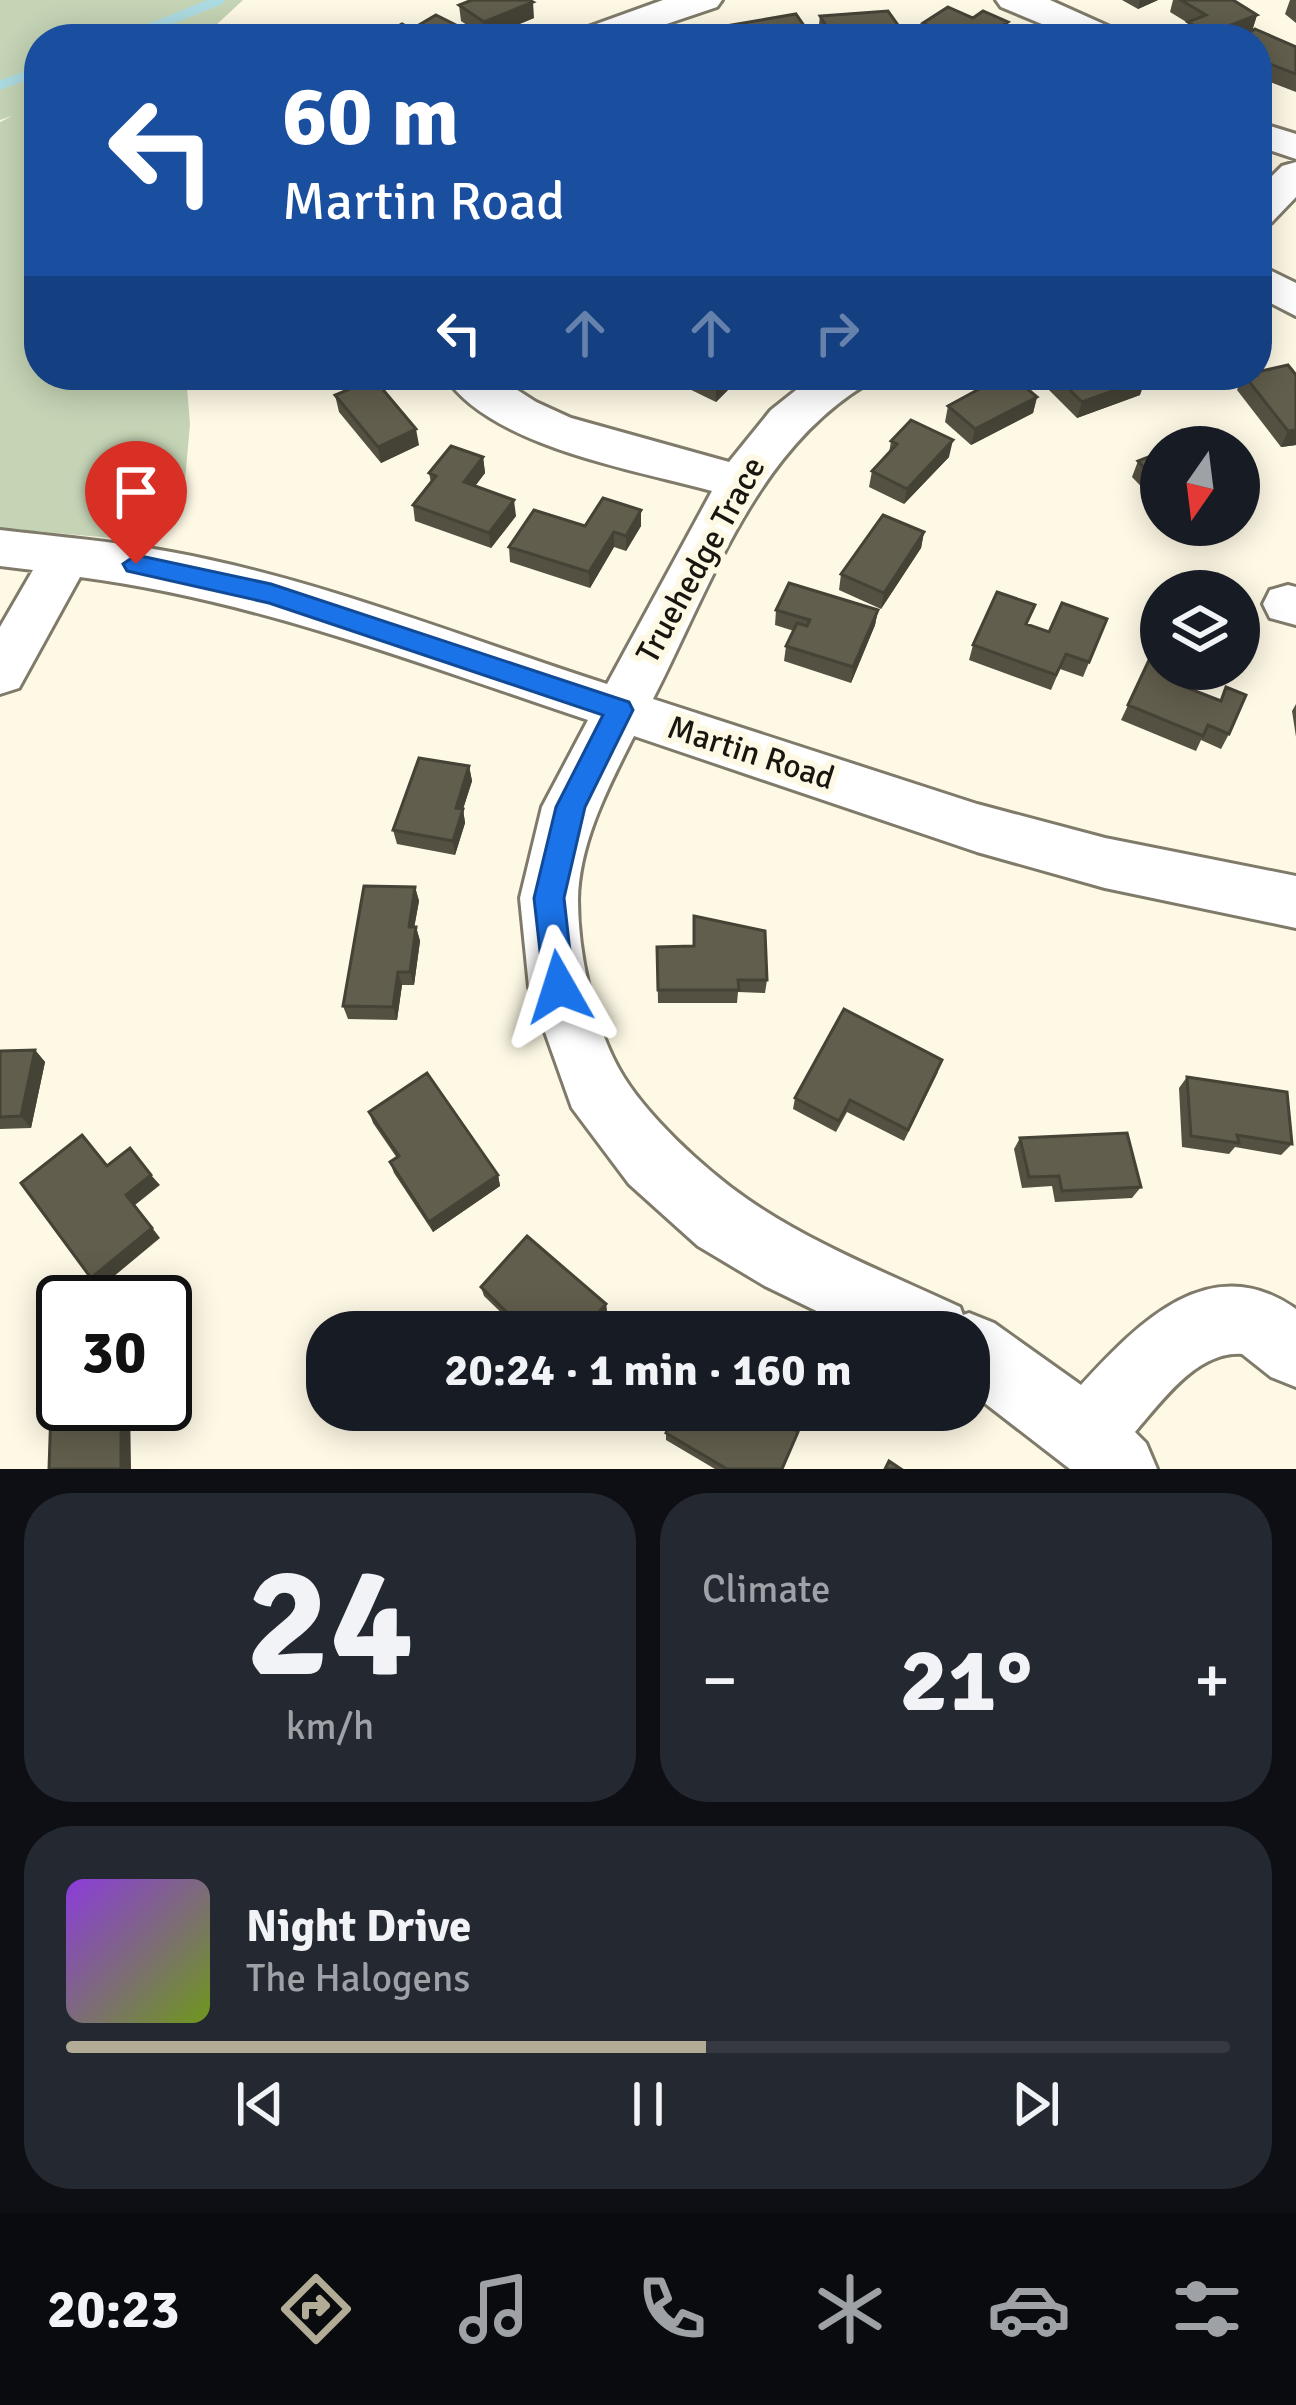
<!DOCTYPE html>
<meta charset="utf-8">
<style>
body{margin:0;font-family:Signika,sans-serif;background:#242831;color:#f1f3f6;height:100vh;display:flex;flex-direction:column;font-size:45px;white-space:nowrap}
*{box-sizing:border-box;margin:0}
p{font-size:39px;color:#9ea1a6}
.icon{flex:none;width:66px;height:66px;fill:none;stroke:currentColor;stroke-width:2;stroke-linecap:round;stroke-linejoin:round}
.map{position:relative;height:1469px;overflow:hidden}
.panel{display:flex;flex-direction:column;gap:24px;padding:24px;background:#0d0f14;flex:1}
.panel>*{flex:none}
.guide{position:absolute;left:24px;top:24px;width:1248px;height:366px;border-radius:48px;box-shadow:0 6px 30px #0003;background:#1a4fa0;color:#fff;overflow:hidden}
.needle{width:78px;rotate:194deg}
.controls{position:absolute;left:1140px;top:426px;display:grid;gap:24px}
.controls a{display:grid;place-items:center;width:120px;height:120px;border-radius:50%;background:#171b24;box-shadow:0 6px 30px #0003;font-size:60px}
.speed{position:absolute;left:36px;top:1275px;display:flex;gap:24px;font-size:60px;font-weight:700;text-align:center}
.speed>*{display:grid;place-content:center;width:156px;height:156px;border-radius:50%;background:#171b24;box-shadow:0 6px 30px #0003;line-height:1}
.speed .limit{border:6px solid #111;border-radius:18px;background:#fff;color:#111}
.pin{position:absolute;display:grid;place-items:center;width:102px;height:102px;color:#fff;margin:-123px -51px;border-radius:50% 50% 50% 0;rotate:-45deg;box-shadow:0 0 12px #0007}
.pin .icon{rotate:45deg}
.me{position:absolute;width:132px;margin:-66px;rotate:354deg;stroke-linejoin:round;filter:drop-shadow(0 0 9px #0008)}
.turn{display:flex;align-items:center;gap:42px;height:252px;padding:0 60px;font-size:54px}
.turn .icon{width:156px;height:156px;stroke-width:2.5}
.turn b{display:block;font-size:84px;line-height:102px}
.lanes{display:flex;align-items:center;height:114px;padding:0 60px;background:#0003;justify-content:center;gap:60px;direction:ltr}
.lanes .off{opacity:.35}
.big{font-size:90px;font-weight:800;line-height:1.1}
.panel .card{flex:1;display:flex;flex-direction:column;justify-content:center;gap:18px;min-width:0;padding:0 42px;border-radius:48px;background:#242831}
.panel .dial{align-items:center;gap:0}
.dial b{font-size:156px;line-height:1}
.song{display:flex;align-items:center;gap:36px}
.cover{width:144px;height:144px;border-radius:18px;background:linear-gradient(135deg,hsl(270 70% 55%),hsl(80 70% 35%))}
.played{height:12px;border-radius:6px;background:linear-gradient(90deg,#b2ab96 55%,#363941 55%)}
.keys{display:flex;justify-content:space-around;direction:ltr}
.heat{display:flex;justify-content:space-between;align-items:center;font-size:66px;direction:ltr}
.panel .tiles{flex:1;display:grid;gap:24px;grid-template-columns:1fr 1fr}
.card:last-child{grid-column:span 2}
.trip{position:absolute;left:306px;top:1311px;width:684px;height:120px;border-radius:48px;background:#171b24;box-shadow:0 6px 30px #0003;font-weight:800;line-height:120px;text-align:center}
.tabs{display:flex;height:192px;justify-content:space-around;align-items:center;background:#090b0e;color:#9ea1a6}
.tabs .icon{width:84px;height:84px}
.tabs .current{color:#b2ab96}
.tabs b{font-size:54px;color:#f1f3f6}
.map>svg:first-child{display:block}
.green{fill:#c5d4b5}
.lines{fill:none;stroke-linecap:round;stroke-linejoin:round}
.stream{stroke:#acdbe1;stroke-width:9}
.minor-casing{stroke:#7f7a69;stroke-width:6}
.minor{fill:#fff;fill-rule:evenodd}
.wall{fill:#545142}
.shaded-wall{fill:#454236}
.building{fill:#625e4d;stroke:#454236;stroke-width:3}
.route{fill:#1a73e8;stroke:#114b97;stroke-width:3}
.labels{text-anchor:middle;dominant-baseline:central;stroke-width:12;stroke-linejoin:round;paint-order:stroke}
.street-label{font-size:33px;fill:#18160f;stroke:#fef9e5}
</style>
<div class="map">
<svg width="1296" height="1469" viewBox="0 0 1296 1469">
<rect width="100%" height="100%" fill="#fef9e5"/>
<path class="green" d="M0 0H243L201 39H39V375H186L190 424 184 492 158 518 122 539 0 528V122L12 116 0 120Z"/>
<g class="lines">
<path class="stream" d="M122 39 220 0
M0 85 39 71"/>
<g class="minor-casing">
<path id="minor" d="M663 0H722L717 7 622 39H572L577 31Z
M996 0H1050L1119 31 1124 39H1078L1001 7Z
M1257 122 1296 134V159L1257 146Z
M1296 162V197L1271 223 1257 226V191L1282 166Z
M1257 264 1296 283V316L1257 296Z
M444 375H494L536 402 571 418 729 462 771 410 815 375H871L865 385C754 453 710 588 653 699L977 804 1105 838 1296 876V928L1105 888 977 852 634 736C609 786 579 842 578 900 578 953 593 1022 619 1069 644 1114 704 1169 747 1199 812 1244 889 1274 960 1307L963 1315 969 1313 994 1323 1081 1385C1138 1323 1210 1248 1296 1309V1387L1271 1377 1242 1354C1197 1351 1162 1401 1135 1432L1146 1443 1157 1469H1070L969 1391V1332H860L765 1286 698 1246 629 1184 572 1108 529 987 520 898 542 807 588 720C420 664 256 600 80 577L19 688 0 694V627L33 570 0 566V530C58 537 113 541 171 552 319 579 464 638 607 684L712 491C636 470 488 446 444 375Z
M1288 585 1296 587V625L1270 618 1263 604 1270 590Z"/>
</g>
<use href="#minor" class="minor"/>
</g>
<path class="wall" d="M1122 0H1158L1138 9Z
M1173 0H1233L1257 15 1252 31 1231 39H1185L1183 38 1188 23 1170 12Z
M1290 0H1296V23L1285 14Z
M459 5 534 18 486 38 461 21Z
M820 16 898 25 896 39H823L818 32Z
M923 23 1005 38 921 39Z
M731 25 740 39H730Z
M1257 39 1296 47V92L1257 77Z
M315 375H360V382L317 385Z
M650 375H740V378L716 402 681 385 678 388Z
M1045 375H1142L1140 395 1077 418 1042 383Z
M1243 375H1296V445L1281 447 1237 390Z
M335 395 419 445 381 463 339 412Z
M1037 397 1033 413 971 445 945 422 948 406Z
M891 441 949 457 904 504 869 487 872 471 889 453Z
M1161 452V507L1132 477 1138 461Z
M483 457 485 473 475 486 516 516 491 548 415 521 413 505 431 483 429 473Z
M585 526H641L626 551 614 547 590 588 510 562 509 547Z
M924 532 921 548 881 609 839 590 841 574Z
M776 610H878L875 625 851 683 784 661 786 646 794 631 775 625Z
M1107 619 1083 677 1060 669 1051 690 969 660 973 645 1028 624 1049 632Z
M1150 658 1185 687 1220 701 1226 687 1229 734 1221 749 1201 740 1196 751 1121 720Z
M1296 704V737L1292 711Z
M469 766 472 781 463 809 465 823 455 855 397 844 393 830Z
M415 887 419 901 414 927H416L420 941 414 985H402L397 1020 348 1019 343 1006Z
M657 947 767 980 765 993 738 992 737 1003H658Z
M35 1050 45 1062 31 1128 0 1129V1051Z
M938 1072 904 1141 847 1112 836 1132 793 1109 795 1098Z
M1187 1077 1292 1144 1281 1155 1235 1147 1229 1154 1182 1147 1179 1088Z
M369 1112 498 1175 500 1186 433 1232 394 1173 390 1162 397 1158 373 1123Z
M1020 1138 1141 1187 1132 1198 1055 1202 1052 1186 1022 1188 1014 1149Z
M481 1287 606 1304 607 1312 590 1332H521L484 1296Z
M666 1433 782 1469H715L666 1440Z"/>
<path class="shaded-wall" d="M1140 0H1158L1138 9Z
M533 2 534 18 486 38 484 22Z
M1257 15 1252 31 1231 39H1206L1208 34Z
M1008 22 1003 39H982Z
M898 25 896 39H831V34Z
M460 27 461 39H439Z
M807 30V39H773L774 36Z
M727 375H740V378L716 402V386Z
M1146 379 1140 395 1077 418 1082 402Z
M1037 397 1033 413 971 445 975 429Z
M416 429 419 445 381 463 378 447Z
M1296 430V445L1281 447 1288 431Z
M953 440 949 457 904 504 907 489Z
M483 457 485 473 466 498 464 482Z
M514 500 516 516 491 548 489 533Z
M641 510V526L626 551V536Z
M614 532V547L590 588 589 572Z
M924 532 921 548 881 609 884 593Z
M878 610 875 625 851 683 853 667Z
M469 766 472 781 463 809 465 823 455 855 453 841 456 808Z
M415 887 419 901 412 940 409 927Z
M416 927 420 941 414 985 410 972Z
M398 972 402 985 397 1020 393 1007Z
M35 1050 45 1062 31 1128 21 1116Z
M151 1175 160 1185 135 1205 160 1238 101 1287 91 1278 126 1195Z
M498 1175 500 1186 433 1232 429 1222Z
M606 1304 607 1312 590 1332H581Z
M121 1404H130L131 1469H121Z"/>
<path class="building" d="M472 0H529L533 2 484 22 459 5Z
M1181 0H1233L1257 15 1208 34 1188 22 1206 15Z
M948 7 973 18 983 11 1008 22 982 39H959L923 23Z
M888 11 898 25 831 34 820 16Z
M796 14 807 30 774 36 776 39H740L731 25Z
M436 15 460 27 439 39H395L401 35 391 30 402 24 412 29Z
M1255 29 1296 47V74L1257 59V39H1240Z
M1029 30 1045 39H1011Z
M1288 365 1296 375V430L1288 431 1244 375H1257V372Z
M694 375H727L716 386Z
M1005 375H1011L1037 397 975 429 948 406Z
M1055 375H1142L1146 379 1082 402Z
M374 379 416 429 378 447 335 395Z
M911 420 953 440 907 489 872 471 897 444 891 441Z
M1198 438 1207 447H1174Z
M451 446 483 457 464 482 514 500 489 533 413 505 436 476 429 473Z
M1161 452V485L1138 461Z
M603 498 641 510 626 536 614 532 589 572 509 547 534 510 585 526Z
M883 515 924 532 884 593 841 574Z
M789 583 878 610 853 667 786 646 797 623 807 626 810 620 776 610Z
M997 592 1035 605 1026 624 1049 632 1062 603 1107 619 1089 662 1066 654 1056 675 973 645Z
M1150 658 1161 662V669H1179L1191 673 1185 687 1221 701 1226 687 1246 695 1229 734 1208 725 1203 736 1128 705Z
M419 758 469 766 456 808 463 809 453 841 393 830Z
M364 886 415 887 409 927H416L410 972H398L393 1007 343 1006Z
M694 916 765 931 767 980H738L739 990H658L657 947 694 946Z
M844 1009 942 1060 908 1130 850 1100 839 1121 795 1098Z
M35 1050 21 1116 0 1117V1051Z
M427 1073 498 1175 429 1222 390 1162 399 1156 369 1112Z
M1187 1077 1287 1092 1292 1144 1237 1135 1239 1143 1191 1136Z
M1127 1133 1141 1187 1062 1191 1059 1176 1029 1177 1020 1138Z
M82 1135 107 1166 130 1148 151 1175 126 1195 152 1228 91 1278 21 1183Z
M527 1236 606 1304 581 1332H527L481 1287Z
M63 1378V1404H121V1469H49L52 1380Z
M677 1410H759L798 1432 782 1469H727L666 1433Z
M889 1461 901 1469H885Z"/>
<path class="route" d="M136 555 271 584 629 702 633 710 585 807 564 898 574 987 570 997 559 1001 548 997 544 987 534 898 556 807 603 715 269 603 127 571 123 564Z"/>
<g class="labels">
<g class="street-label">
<text transform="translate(701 560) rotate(-61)">Truehedge Trace</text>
<text transform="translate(751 753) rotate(18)">Martin Road</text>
</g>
</g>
</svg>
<div class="controls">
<a><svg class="needle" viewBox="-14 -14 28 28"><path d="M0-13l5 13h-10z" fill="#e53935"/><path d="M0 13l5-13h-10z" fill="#9ea1a6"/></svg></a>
<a><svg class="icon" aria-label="layers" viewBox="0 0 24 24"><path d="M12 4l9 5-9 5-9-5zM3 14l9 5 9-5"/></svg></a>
</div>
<div class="speed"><div class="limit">30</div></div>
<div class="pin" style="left:136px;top:564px;background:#d93025"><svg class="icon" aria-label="arrive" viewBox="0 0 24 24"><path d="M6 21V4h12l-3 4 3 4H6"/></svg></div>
<svg class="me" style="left:559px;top:987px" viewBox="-20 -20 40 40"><path d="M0-17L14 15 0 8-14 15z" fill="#1a73e8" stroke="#fff" stroke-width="4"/></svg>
<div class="trip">20:24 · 1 min · 160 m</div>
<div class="guide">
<div class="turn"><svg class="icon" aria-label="left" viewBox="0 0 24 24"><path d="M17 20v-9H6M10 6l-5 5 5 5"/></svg><div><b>60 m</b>Martin Road</div></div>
<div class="lanes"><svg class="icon" aria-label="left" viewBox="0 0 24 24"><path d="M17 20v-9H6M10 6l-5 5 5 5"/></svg><svg class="icon off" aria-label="ahead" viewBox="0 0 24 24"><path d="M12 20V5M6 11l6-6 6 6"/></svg><svg class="icon off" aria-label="ahead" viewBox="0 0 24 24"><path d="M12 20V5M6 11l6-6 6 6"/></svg><svg class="icon off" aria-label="right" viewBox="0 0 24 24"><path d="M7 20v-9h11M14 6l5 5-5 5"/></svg></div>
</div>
</div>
<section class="panel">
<div class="tiles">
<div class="card dial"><b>24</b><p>km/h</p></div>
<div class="card"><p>Climate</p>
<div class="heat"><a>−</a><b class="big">21°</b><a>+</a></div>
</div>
<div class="card">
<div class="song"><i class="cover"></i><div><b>Night Drive</b><p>The Halogens</p></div></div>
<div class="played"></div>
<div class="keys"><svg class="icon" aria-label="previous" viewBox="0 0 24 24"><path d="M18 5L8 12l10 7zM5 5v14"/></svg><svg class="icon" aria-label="pause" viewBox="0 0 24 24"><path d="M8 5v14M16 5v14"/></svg><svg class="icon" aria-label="next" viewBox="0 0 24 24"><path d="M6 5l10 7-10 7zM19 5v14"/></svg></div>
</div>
</div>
</section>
<nav class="tabs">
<b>20:23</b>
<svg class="icon current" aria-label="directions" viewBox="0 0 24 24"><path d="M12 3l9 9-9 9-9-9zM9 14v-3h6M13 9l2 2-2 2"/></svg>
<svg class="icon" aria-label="music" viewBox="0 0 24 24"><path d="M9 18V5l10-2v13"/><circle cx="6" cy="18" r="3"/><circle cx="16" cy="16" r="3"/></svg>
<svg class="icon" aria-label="phone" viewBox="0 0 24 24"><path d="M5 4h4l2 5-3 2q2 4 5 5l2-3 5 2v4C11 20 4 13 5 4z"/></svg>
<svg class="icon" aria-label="climate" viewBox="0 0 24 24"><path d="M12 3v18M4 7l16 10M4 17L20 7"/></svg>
<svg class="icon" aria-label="car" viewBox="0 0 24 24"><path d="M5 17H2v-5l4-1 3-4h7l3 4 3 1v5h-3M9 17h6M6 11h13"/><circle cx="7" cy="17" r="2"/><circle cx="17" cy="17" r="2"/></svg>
<svg class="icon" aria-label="filters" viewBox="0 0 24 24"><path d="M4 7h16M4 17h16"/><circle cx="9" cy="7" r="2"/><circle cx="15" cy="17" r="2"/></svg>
</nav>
